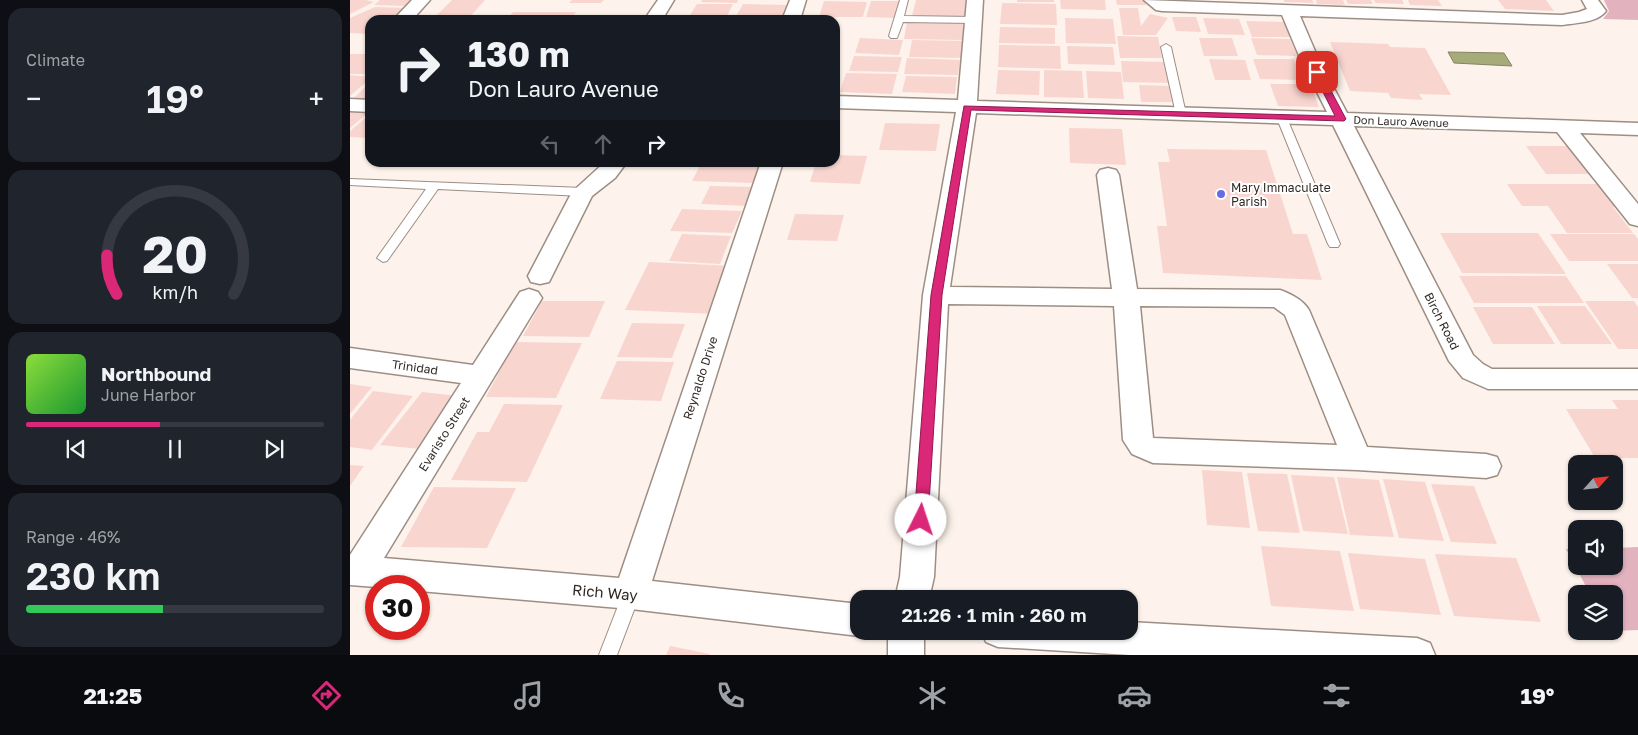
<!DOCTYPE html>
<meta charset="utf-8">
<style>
body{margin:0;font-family:"Golos Text",sans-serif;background:#20242c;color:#f1f3f6;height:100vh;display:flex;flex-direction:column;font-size:19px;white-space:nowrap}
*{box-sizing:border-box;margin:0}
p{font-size:16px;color:#9ea1a6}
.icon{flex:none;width:28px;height:28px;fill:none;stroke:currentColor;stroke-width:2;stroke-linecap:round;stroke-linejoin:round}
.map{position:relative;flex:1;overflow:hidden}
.sheet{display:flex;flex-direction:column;gap:8px;padding:8px;background:#0d0f14;width:350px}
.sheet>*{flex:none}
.hud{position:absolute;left:15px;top:15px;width:475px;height:152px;border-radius:15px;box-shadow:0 1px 4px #0004;background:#171b24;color:#f1f3f6;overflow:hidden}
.needle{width:32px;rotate:63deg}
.controls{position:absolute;left:1218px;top:455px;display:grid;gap:10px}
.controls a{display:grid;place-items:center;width:55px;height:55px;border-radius:10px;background:#171b24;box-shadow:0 1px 4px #0004;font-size:25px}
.speed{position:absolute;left:15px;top:575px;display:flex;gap:10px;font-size:25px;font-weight:700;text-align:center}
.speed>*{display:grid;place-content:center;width:65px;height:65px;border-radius:50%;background:#171b24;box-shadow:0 1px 4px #0004;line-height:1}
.speed .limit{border:8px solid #d22;background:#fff;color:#111}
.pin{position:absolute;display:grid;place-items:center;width:42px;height:42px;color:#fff;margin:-21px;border-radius:10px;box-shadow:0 2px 8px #0006}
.me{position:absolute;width:55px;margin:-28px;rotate:4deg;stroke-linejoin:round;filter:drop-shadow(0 0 4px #0008)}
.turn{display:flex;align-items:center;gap:18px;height:105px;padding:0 20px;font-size:22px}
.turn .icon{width:65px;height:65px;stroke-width:2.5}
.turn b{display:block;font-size:35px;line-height:42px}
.lanes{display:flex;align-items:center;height:48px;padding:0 20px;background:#0003;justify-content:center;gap:25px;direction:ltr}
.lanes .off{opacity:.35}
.big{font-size:38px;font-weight:600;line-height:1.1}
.sheet .tile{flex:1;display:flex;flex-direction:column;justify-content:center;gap:8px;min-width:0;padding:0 18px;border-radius:15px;background:#20242c}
.sheet .dial{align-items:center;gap:0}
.dial svg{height:130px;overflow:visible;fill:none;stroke:#363941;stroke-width:7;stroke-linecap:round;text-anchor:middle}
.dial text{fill:#f1f3f6;stroke:none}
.song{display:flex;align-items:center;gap:15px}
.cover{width:60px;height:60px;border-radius:8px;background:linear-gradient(135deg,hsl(90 70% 55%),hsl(130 70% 35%))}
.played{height:5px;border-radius:2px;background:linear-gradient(90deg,#db2777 45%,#363941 45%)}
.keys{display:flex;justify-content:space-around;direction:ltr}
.heat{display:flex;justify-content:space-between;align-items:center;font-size:28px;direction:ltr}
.charge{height:8px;border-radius:4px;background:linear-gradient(90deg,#34c759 46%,#363941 0)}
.trip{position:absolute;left:500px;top:590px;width:288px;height:50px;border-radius:15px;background:#171b24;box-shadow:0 1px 4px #0004;font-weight:600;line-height:50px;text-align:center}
.tab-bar{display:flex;height:80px;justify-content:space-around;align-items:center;background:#090b0e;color:#9ea1a6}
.tab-bar .icon{width:35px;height:35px}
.tab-bar .selected{color:#db2777}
.tab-bar b{font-size:22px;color:#f1f3f6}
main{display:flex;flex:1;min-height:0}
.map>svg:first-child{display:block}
.green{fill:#e3b2bf}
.water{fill:#a7ab7a;stroke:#838461}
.building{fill:#f9d5d0}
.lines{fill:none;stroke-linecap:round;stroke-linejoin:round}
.service-casing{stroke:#9d8e84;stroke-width:2}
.minor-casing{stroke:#9d8e84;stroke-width:3}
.service{fill:#fff;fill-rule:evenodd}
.minor{fill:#fff;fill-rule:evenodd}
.route{fill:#db2777;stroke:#8e194d}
.poi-dot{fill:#656ce5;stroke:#fff;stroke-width:2}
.labels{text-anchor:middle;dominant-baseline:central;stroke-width:4;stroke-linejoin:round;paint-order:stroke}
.far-street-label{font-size:11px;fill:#302a26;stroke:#fff}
.poi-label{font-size:12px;fill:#302a26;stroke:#fff;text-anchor:start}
.street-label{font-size:12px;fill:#302a26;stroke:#fff}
.near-street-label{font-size:15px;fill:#302a26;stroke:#fff}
</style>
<main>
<section class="sheet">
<div class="tile"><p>Climate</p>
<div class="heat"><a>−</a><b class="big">19°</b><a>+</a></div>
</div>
<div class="tile dial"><svg viewBox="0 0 100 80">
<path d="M14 69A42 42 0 1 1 86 69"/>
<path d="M14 69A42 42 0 0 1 8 45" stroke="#db2777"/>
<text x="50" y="56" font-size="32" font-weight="700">20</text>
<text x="50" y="72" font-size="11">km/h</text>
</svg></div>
<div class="tile">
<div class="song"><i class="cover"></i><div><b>Northbound</b><p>June Harbor</p></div></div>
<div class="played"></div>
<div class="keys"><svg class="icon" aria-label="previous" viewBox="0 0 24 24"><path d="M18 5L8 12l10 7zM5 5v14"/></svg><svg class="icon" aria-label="pause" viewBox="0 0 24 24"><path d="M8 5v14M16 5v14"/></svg><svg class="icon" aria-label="next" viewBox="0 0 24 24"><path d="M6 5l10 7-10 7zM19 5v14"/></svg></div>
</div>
<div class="tile"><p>Range · 46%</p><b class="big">230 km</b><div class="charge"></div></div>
</section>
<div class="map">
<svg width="1288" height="655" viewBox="0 0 1288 655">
<rect width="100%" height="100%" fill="#fdf3ec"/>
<path class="green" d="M1254 0H1288V20L1253 19 1259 11Z
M1288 547V630L1264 631V594H1240L1216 549 1226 548V566H1264V548Z"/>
<path class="water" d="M1098 52 1154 53 1162 66 1104 63Z"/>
<path class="building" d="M0 0H16L24 2 0 14Z
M30 0H64L58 6 24 5Z
M102 0H135L117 20H82Z
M222 0H254L251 3H219Z
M352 0H388L387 3 351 2Z
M566 0H618L616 17 562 16Z
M667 0H704V2H667Z
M710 0H755L756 10 711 9Z
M766 0H795L796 5H767Z
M934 0H962L964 3 934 2Z
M966 0H993L995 5 967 4Z
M996 0H1021L1023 4H998Z
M1024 0H1052L1054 4 1025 3Z
M1058 0H1088L1092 6 1060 5Z
M1148 0H1196L1204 11 1155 9Z
M474 1 517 2 513 17H469Z
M521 1H550L545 18 516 17Z
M652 3 706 4 707 25 650 24Z
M347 4H383L375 20H337Z
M393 4 438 5 431 20H384Z
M25 7 59 8 49 15H42L36 20H20V33L18 34 0 33V18Z
M769 8H788L791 26 800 14 818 18 806 35H773Z
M163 12H226L220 20H156Z
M822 17H846L851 32 826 31Z
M715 18 763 19 766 44 716 43Z
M853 18 889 19 895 35 858 34Z
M896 21 935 22 941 37H902Z
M557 22 614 23 612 40 554 39Z
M650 27 705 28V44L649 43Z
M767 36 808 37 812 58H770Z
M510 38 553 40 549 55 505 53Z
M849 38H882L888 56H854Z
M901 38 940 39 947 56 907 55Z
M562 40 613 41 611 58 559 57Z
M980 42 1038 44 1040 47 1075 48 1101 95 1069 94 1073 100 1041 98 1038 93 1000 91Z
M649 45 710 46 711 69 648 67Z
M717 46 763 47 765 65 718 64Z
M0 54H20V74H0Z
M504 56 552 57 548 72 499 71Z
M557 58 610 60 608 75 554 74Z
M859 59 895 60 901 80H865Z
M903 59H944L952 80 910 79Z
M771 61 817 62 822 83 773 82Z
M648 70 690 71 689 95 646 94Z
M694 70 732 71 734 98 694 97Z
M736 71 771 72 774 99 738 98Z
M496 73 547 74 542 94 490 92Z
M0 75 20 77V79L0 96Z
M556 76 607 77 605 94 552 92Z
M20 82V100H2Z
M920 84H960L969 107 928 106Z
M789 85 821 86 825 102H791Z
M0 111 18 113 0 128Z
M20 114V138L0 137V131Z
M535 123 590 124 586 151 529 150Z
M719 128 772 129 776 165 720 163Z
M1176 146H1221L1243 174H1196Z
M817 149 916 150 943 234H957L972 280 813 273 807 226H817L808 162H820Z
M485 155 517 156 510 184 460 182 466 162H485Z
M352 162H412L403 183 342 181Z
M1157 184H1251L1268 207H1234H1263L1283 233H1217L1198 206H1172Z
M360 186 407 187 399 206 351 204Z
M332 209 392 211 382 233 320 231Z
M445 214 494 215 487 241 437 240Z
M1090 233H1188L1216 274 1112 273Z
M332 234 381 236 370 264 319 261Z
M1200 234H1284L1288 239V261H1219Z
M299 262 384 266 365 314 275 310Z
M1257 264H1288V298H1282Z
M1109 276H1216L1234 303H1124Z
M192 301H255L239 337 173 336Z
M1235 301H1284L1288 307V349H1268Z
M1187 306H1235L1262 344H1211Z
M1123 307H1182L1205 344H1143Z
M282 323 335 324 322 358 267 357Z
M165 342 232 343 206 398 136 397Z
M267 361 324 362 311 401 250 399Z
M0 384 22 387 0 414Z
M23 391 63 396 22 450 0 447V420Z
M72 392 109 396 70 449 30 445Z
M1262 400H1288V458H1245L1216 409H1268Z
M154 404 213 405 177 482 101 480 127 432H139Z
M0 465 14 466 0 486Z
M852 470 892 472 900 528 857 525Z
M897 473 937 474 950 533 908 531Z
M941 475 984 477 998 534 953 531Z
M987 477 1029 480 1044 537 1000 535Z
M1033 479 1075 482 1094 541 1049 538Z
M1081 484 1124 486 1147 544 1101 542Z
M84 487 166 488 137 548 51 547Z
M911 546 990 551 1004 611 921 606Z
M998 553 1075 559 1091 615 1010 609Z
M1085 554 1166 558 1191 622 1104 616Z
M320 646 360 654V655H316Z"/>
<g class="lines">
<g class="service-casing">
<path id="service" d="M550 0H558L554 16 624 17 629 20 624 23 553 22 547 38H541L539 36Z
M816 44 821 47 836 114 831 117 826 114 811 47Z
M931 113 936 116 990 244 988 247H980L978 244 926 116Z
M0 179 233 188 239 192 233 196 88 189 37 261 33 262 27 258 76 189 0 185Z
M281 586 287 588 290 594 267 655H249L275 588Z"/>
</g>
<g class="minor-casing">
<path id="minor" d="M62 0H80L62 20H43Z
M308 0H324L312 20H294Z
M440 0H456L450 20H432Z
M617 0H633L627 101 977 112 950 58 932 15 812 11 806 10 794 0 1212 15 1229 12 1237 9 1232 0H1248L1256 11C1247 23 1225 23 1212 25L950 16 968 58 997 113 1288 123V135L1230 133 1288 204V226L1280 224 1207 132 1004 126 1123 355 1133 364 1142 369H1288V389H1138L1113 378 1099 361 983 125 626 113 600 287 762 289 747 175 750 170 758 168 766 170 769 175 787 289 930 290C941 294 953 300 959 310L1017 447 1136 454 1147 457 1151 466 1147 475 1136 478 1007 470 803 463 782 454 773 440 764 306 598 304 584 577 579 599H545L550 577 573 295 606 112 485 108V96L608 100ZM790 306 924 307 935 315 987 445 803 438Z
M0 99 20 100V112L0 111Z
M255 162H277L265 178 242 196 199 282 190 284 181 282 178 276 222 192Z
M411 162H433L302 581 509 604V631H521L509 636 281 609 69 591V586L26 587 0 585V555L111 383 0 368V348L123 365 170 292 179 289 188 292 192 298 34 558 269 578Z
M779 622 1067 638 1080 643 1085 655H780L648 647 636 642 631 631H779Z
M538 631H574V655H538Z"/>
</g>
<use href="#service" class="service"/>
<use href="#minor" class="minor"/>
</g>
<path class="route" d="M967 69 971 72 996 119 994 121 621 110 592 295 578 520 576 524 571 526 566 524 564 520 581 295 614 106 985 116 963 72Z"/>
<circle class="poi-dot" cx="871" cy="194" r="5"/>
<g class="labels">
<g class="far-street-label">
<text transform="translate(1051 121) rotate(2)">Don Lauro Avenue</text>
</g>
<g class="poi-label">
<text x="881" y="187">Mary Immaculate<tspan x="881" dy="14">Parish</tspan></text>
</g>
<g class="street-label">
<text transform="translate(1092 321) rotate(63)">Birch Road</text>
<text transform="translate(65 367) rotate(8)">Trinidad</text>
<text transform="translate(350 378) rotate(-72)">Reynaldo Drive</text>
<text transform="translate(94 434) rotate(-58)">Evaristo Street</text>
</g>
<g class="near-street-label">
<text transform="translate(255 592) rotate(5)">Rich Way</text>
</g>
</g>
</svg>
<div class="controls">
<a><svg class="needle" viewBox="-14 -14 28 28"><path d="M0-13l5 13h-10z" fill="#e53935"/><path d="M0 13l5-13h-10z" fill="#9ea1a6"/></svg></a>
<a><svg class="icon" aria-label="sound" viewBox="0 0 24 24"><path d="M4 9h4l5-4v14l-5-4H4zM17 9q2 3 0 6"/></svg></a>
<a><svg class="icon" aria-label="layers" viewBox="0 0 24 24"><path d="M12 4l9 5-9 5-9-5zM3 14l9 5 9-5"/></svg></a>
</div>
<div class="speed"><div class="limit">30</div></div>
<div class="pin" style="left:967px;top:72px;background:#d93025"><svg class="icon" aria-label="arrive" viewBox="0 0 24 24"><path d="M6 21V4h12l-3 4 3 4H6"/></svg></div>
<svg class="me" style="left:571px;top:520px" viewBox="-20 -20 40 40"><circle r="19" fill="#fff"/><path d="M0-13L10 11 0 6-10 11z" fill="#db2777"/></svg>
<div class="trip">21:26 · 1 min · 260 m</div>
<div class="hud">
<div class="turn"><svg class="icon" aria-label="right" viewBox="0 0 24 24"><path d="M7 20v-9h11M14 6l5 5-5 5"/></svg><div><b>130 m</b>Don Lauro Avenue</div></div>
<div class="lanes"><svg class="icon off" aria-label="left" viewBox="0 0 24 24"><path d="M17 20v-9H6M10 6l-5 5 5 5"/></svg><svg class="icon off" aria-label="ahead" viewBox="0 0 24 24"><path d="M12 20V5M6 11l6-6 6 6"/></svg><svg class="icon" aria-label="right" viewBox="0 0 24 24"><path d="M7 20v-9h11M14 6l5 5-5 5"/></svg></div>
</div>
</div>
</main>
<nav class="tab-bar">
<b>21:25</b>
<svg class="icon selected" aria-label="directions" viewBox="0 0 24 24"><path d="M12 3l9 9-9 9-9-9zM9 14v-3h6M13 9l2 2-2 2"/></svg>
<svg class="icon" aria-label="music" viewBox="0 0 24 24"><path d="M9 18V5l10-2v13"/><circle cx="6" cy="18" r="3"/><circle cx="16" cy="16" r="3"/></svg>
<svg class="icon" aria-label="phone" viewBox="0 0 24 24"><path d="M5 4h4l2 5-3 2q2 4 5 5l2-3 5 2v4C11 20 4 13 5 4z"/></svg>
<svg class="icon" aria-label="climate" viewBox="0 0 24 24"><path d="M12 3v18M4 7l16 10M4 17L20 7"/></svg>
<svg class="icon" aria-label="car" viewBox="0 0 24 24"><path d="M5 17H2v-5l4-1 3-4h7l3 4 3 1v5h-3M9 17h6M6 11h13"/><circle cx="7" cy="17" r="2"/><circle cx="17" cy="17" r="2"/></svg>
<svg class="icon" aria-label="filters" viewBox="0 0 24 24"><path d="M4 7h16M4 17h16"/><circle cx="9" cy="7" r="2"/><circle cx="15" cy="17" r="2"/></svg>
<b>19°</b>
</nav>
